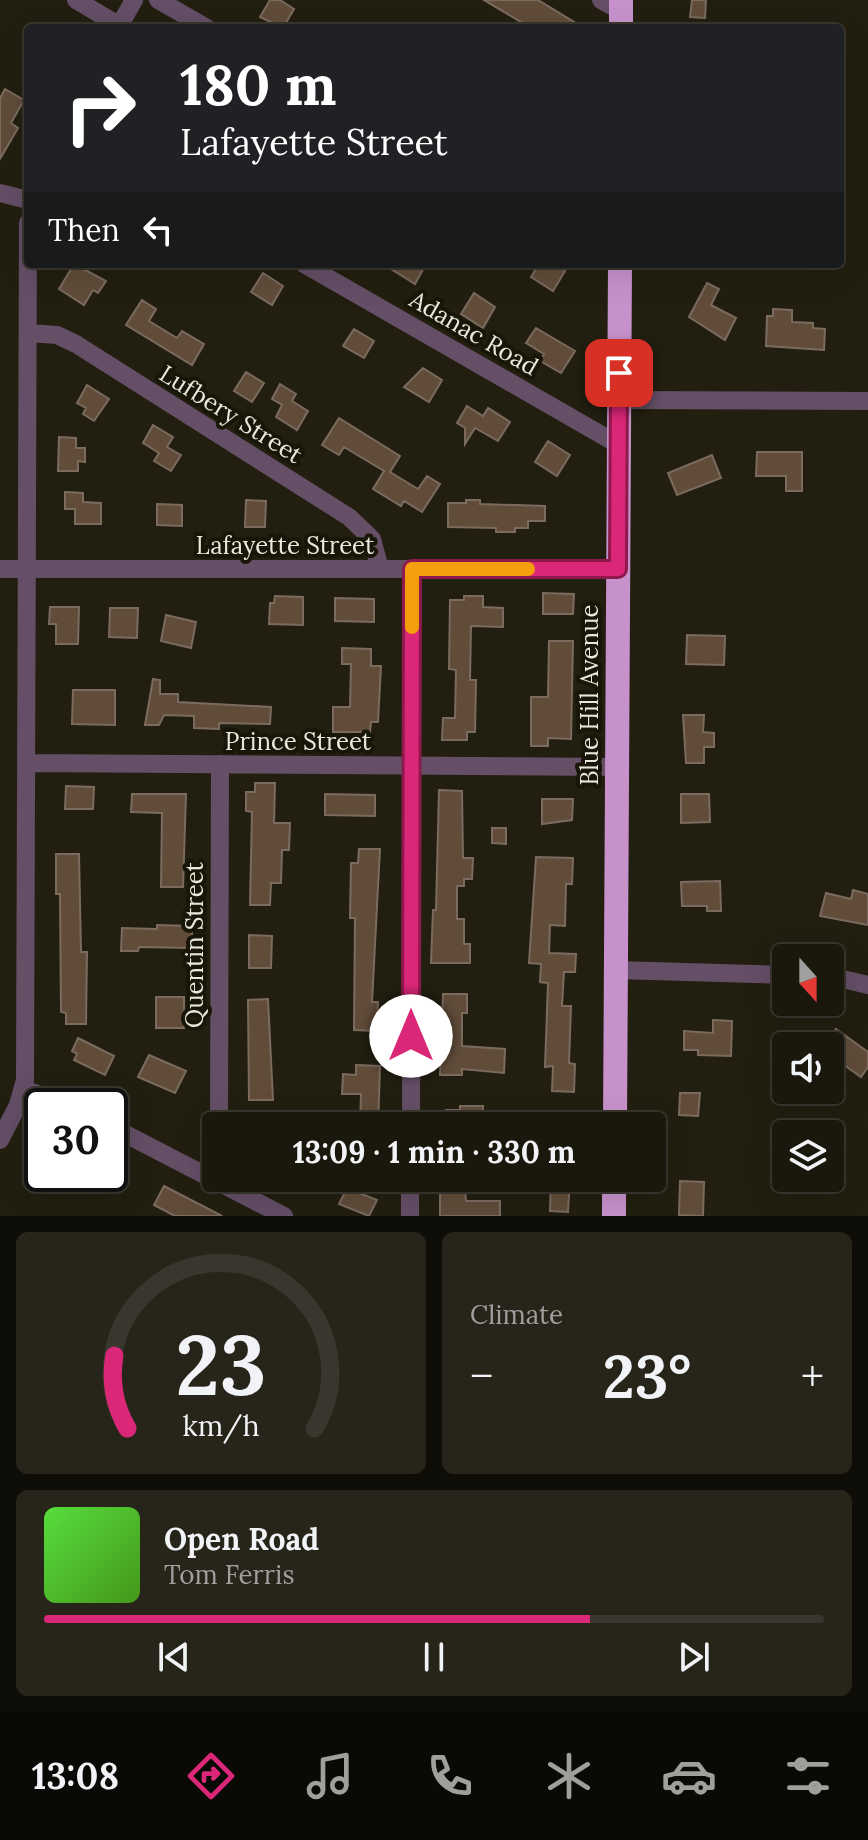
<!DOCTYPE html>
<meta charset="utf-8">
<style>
body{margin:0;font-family:Lora,serif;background:#27241a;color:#f1f3f6;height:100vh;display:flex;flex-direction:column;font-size:30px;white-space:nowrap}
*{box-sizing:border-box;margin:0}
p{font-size:26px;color:#9f9f9d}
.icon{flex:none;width:44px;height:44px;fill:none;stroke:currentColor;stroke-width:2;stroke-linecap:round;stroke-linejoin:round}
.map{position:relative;height:1216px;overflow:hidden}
.side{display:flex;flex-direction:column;gap:16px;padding:16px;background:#0e0d07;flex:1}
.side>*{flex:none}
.hud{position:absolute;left:24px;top:24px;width:820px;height:244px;border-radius:8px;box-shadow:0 8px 32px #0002,0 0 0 2px #38362d;background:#202124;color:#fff;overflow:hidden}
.needle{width:52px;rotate:159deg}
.tools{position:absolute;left:772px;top:944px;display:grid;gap:16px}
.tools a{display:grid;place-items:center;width:72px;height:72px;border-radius:8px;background:#1a170c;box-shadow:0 8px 32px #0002,0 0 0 2px #38362d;font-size:40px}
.speed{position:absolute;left:24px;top:1088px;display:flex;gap:16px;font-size:40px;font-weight:700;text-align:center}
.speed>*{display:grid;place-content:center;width:104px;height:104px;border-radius:50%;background:#1a170c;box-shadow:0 8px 32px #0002,0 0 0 2px #38362d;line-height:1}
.speed .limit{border:4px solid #111;border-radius:12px;background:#fff;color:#111}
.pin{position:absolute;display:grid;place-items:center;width:68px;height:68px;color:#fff;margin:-34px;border-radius:16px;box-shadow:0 4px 12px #0006}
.me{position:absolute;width:88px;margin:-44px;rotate:0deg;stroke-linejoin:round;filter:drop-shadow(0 0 6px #0008)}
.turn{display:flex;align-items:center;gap:28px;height:168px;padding:0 24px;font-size:36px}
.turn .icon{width:104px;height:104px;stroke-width:2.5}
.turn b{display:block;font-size:56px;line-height:68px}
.then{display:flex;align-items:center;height:76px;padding:0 24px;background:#0003;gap:16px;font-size:30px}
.big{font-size:60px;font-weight:700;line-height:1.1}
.side .card{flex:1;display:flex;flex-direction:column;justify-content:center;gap:12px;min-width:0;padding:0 28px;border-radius:12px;background:#27241a}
.side .dial{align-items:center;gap:0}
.dial svg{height:208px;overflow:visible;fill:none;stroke:#38362d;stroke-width:7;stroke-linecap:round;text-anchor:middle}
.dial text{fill:#f1f3f6;stroke:none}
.song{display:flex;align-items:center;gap:24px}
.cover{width:96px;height:96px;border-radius:12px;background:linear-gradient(135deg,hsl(110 70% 55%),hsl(100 70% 35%))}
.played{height:8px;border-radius:4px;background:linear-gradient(90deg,#db2777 70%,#38362d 70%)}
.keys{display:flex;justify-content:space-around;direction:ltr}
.heat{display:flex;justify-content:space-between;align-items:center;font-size:44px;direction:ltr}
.side .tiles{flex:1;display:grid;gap:16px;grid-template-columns:1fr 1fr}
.card:last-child{grid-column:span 2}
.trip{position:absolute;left:202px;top:1112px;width:464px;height:80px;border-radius:8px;background:#1a170c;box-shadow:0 8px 32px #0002,0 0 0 2px #38362d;font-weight:700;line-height:80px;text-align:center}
.tab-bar{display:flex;height:128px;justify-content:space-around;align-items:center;background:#0a0905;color:#9f9f9d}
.tab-bar .icon{width:56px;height:56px}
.tab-bar .selected{color:#db2777}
.tab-bar b{font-size:36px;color:#f1f3f6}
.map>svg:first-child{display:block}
.building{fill:#614c3a;stroke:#7b6b5f;stroke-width:2}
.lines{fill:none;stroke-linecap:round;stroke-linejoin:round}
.street{stroke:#644f66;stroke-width:18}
.highway{stroke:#c792cc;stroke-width:24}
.route-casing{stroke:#8e194d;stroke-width:20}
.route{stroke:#db2777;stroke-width:14}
.slow{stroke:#f59e0b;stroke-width:14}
.labels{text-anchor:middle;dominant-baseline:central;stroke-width:8;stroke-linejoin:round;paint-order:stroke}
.street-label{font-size:24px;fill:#eae8de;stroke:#181607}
</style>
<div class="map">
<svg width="868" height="1216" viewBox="0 0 868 1216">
<rect width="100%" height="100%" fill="#221f10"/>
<path class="building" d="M270 0H280L294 9 283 28 260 17Z
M484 0H538L584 28H531Z
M692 0H706L705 18 690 17Z
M5 89 24 100 11 123 18 128 0 159V98Z
M74 264 106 281 98 293 93 290 84 305 59 289Z
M383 264H426L415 284Z
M539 264H553L565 271 553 291 531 277Z
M263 273 283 286 272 305 251 292Z
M707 283 719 289 711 305 736 318 725 340 689 317Z
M474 293 495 307 483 328 461 314Z
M142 300 156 309 149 321 177 338 182 331 204 344 192 365 126 325Z
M773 309 792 310V322L813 323V328L825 329 824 350 766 346 767 316H773Z
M536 328 575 351 561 373 540 361 544 354 526 343Z
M354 329 374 341 364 358 343 346Z
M423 368 442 380 429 402 404 387Z
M246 372 264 383 252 402 234 391Z
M280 384 296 394 292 401 308 411 297 430 276 417 282 405 272 399Z
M87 385 109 399 94 421 83 414 86 408 77 403Z
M467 406 483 416 488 408 510 422 498 441 475 428 465 444V428L457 423Z
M339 418 400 456 390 472 418 489 427 476 440 484 422 512 404 501 401 506 373 489 384 471 344 447 339 455 322 445Z
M153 425 173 437 167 447 181 455 171 471 154 461 159 453 143 443Z
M59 437 76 438V448H85V462L78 461V471H58Z
M548 441 570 455 557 476 535 462Z
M757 452H802V491H786V476H756Z
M712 455 721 478 677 495 668 473Z
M65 492 83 493V502L101 503V524H75V509H65Z
M246 500 266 501 265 527H245Z
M466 500H480V504L545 506V521H528V528H515V532H496V528L448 527V503H466Z
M157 504 182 505V526L157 525Z
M543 593 574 594 573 614H543Z
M275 596 303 597V625L269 624 270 603H274Z
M464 596H483V607L503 608V627L471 626 470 680H476L475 732H467V740H442L443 718H455L456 670 449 669 450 600H464Z
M335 598 374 599V622L335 621Z
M50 607H79L78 644H56V624H49Z
M110 608H138L137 638 109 637Z
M166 615 196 622 191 648 161 641Z
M687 635 725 636 724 665 686 664Z
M549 641H573L571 739 548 738V746H531V697H548Z
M342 648 371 649V666H381L378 722H371L370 732H333V707H350L351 664H342Z
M153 679 160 680V694H178V702L271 707 270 724 219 723V729L194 728V716L164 715 159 725H145Z
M73 690H115V725L72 724Z
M683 715H704L703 732 714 733V747H704V763H686Z
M255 783H275L274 823H290L289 850H282L281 883H271L270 905H250L252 812 246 811V792H255Z
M66 786 94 787 93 809H65Z
M439 790 462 791 463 858H473L472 879H464V886H457V919H464V944H470V963H431L433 910H436Z
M132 794H186L183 887H161L162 813 131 812Z
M325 794 375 795V816L325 815Z
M681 794H709L710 822 681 823Z
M542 799H573L572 820 542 824Z
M492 828H506V844L492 843Z
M359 849H380L372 1002H378L377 1031 354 1030 355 918H350L351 863H358Z
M56 854H79L81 952H87L86 1024H66V1013L61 1012 60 894H56Z
M536 857 573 858 572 884H566L565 926 550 925 549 953 576 954 575 972H564L562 1006H571L569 1063 575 1064 574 1092 552 1091 553 1066 545 1067 548 983 540 982 541 964 529 963Z
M720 881 721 911H707V906H682L681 882Z
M853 890 868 894V925L820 916 826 893 851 899Z
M157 925 192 926V948L139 947 138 951H121L122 928 157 929Z
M249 935 272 936 271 968H249Z
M443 994H467V1013H462V1046L505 1049 504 1073 462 1069V1075H440Z
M156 997H184V1028H156Z
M268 999 273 1100H249L248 1000Z
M713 1020 732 1021 731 1056 698 1055V1050H684V1031L713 1033Z
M836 1029 868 1052V1067L861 1077 830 1055V1046H824Z
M78 1038 114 1056 105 1075 74 1060 77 1054 72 1051Z
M149 1055 186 1071 175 1093 138 1077Z
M356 1065 380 1066 378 1126H360L361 1094H342L343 1074 356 1075Z
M680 1093H700L698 1116 679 1115Z
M460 1106H483V1126H446V1110H460Z
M77 1174H111L120 1179 113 1193Z
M551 1178H570L568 1212 550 1211Z
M680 1181 704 1182 703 1216 679 1215Z
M164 1186 222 1216H175L154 1205Z
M347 1188 377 1200 369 1216 339 1204Z
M440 1188H465L466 1201H500V1216H440Z"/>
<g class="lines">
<path class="street" d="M76 0 120 26
M158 0 207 28
M601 0 621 11
M118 28 134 0
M0 193 28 200
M304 264 619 445
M28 333 57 335 76 344 349 517 372 539 380 569
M619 400 868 401
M0 569H618
M26 763 617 767
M616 970 786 975
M830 976 868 985
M23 1089 71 1106
M110 1126 284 1216
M219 1126 220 764
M411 1126 412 569
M0 1140 18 1105 25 1080 28 223
M208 1176 216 1157
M410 1216V1178"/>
<path class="highway" d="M621 28V0
M615 1126 620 264
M614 1216V1178"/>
</g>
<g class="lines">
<g class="route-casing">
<path id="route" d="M411 1036 412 569H618L619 373"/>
</g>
<use href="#route" class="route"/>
<path class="slow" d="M412 627V569H528"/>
</g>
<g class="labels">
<g class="street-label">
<text transform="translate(474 333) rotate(30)">Adanac Road</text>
<text transform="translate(231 414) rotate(32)">Lufbery Street</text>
<text x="285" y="545">Lafayette Street</text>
<text transform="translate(589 695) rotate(-90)">Blue Hill Avenue</text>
<text x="298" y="741">Prince Street</text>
<text transform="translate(194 945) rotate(-90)">Quentin Street</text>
</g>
</g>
</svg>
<div class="tools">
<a><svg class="needle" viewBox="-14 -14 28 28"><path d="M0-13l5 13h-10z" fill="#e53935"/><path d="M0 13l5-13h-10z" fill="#9f9f9d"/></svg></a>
<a><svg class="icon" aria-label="sound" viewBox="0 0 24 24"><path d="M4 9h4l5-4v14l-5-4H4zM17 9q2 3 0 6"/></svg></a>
<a><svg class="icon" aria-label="layers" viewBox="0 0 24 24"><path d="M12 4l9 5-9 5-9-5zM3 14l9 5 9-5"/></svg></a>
</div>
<div class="speed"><div class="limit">30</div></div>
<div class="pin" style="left:619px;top:373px;background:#d93025"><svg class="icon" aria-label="arrive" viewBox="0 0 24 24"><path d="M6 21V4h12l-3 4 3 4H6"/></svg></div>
<svg class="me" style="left:411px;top:1036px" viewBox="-20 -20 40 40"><circle r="19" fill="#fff"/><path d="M0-13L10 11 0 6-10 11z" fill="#db2777"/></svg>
<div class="trip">13:09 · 1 min · 330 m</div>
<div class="hud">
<div class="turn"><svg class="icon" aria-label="right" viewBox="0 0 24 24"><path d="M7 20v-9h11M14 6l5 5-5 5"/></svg><div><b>180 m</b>Lafayette Street</div></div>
<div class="then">Then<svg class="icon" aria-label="left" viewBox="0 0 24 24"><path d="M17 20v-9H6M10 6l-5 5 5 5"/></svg></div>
</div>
</div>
<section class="side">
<div class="tiles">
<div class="card dial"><svg viewBox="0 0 100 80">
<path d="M14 69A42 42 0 1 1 86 69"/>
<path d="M14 69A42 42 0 0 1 9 41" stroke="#db2777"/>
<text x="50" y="56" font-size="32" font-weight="700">23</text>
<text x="50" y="72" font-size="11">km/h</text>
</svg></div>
<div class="card"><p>Climate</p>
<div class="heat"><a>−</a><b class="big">23°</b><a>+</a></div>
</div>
<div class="card">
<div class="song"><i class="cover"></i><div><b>Open Road</b><p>Tom Ferris</p></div></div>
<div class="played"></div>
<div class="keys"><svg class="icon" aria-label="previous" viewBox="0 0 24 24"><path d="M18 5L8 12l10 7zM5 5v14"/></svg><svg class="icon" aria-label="pause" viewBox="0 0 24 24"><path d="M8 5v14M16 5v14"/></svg><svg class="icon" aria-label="next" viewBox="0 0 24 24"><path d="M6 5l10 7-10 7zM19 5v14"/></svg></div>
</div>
</div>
</section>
<nav class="tab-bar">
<b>13:08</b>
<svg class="icon selected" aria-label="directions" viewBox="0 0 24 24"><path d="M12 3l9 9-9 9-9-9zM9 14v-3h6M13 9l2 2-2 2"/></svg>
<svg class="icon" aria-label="music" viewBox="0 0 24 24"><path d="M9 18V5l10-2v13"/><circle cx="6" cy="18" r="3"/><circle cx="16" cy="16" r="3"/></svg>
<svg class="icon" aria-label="phone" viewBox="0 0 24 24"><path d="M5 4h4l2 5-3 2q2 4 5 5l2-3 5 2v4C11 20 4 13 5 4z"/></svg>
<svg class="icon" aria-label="climate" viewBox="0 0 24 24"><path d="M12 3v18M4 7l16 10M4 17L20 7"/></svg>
<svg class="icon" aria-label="car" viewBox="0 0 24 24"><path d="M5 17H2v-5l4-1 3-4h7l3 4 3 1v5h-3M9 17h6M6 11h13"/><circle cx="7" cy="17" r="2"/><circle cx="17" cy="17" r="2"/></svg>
<svg class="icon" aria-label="filters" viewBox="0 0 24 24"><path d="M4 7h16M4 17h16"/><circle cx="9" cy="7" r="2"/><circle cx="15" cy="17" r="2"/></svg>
</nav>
